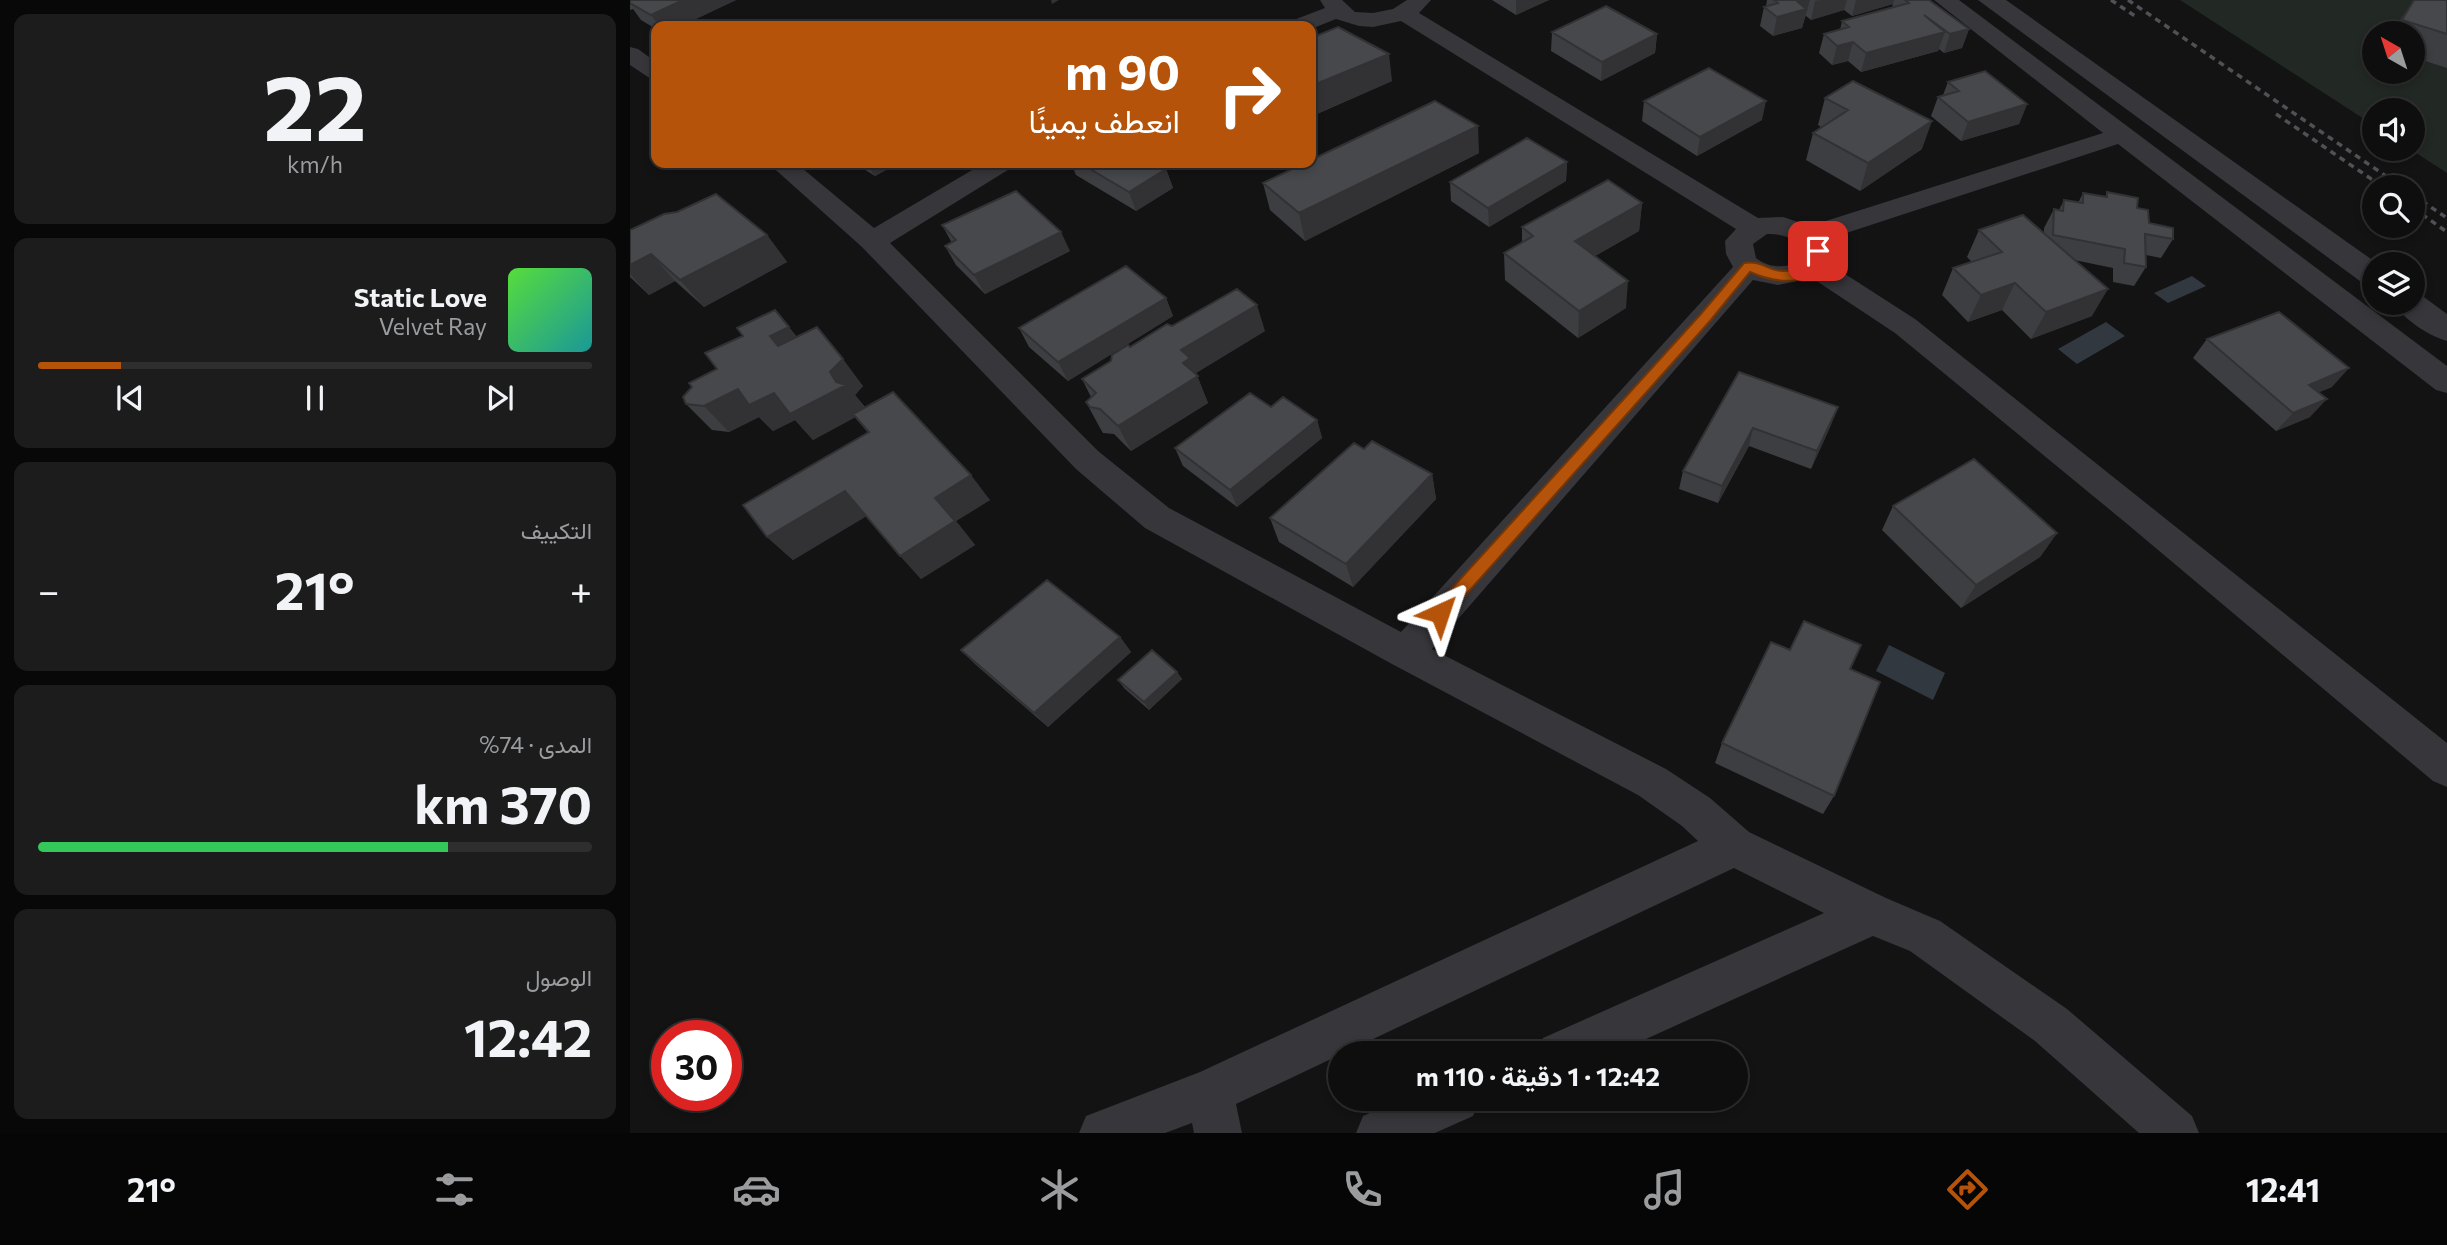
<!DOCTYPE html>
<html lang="ar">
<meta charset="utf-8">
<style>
body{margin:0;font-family:Commissioner,Vazirmatn,sans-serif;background:#1c1c1d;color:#f1f3f6;direction:rtl;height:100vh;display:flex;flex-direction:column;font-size:26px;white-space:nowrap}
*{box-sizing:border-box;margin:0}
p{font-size:23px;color:#9b9c9e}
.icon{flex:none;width:38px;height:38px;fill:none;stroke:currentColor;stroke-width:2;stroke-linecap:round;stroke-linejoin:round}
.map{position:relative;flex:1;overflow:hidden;direction:ltr}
.side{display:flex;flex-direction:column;gap:14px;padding:14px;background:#080808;width:630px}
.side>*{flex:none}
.top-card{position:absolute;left:21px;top:21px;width:665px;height:147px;border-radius:14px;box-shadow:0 4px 10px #0003,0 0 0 2px #2e2e2f;direction:rtl;background:#b45309;color:#fff;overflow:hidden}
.needle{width:46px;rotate:321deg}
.buttons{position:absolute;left:1732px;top:21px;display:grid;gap:14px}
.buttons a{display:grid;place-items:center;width:63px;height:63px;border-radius:50%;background:#0e0e0f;box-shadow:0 4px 10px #0003,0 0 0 2px #2e2e2f;font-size:35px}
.speed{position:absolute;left:21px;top:1020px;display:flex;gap:14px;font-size:35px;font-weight:700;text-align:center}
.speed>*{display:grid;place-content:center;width:91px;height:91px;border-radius:50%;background:#0e0e0f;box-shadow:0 4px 10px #0003,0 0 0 2px #2e2e2f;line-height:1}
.speed .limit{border:10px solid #d22;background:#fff;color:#111}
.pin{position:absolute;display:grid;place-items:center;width:60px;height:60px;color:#fff;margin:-30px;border-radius:14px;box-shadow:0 4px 10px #0006}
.me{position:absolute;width:77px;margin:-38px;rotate:42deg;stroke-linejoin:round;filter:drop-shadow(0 0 5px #0008)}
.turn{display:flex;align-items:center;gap:24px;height:147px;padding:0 21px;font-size:32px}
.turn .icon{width:91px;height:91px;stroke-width:2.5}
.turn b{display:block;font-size:49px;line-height:60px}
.big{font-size:52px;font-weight:700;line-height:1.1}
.side .widget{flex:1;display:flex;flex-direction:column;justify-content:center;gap:10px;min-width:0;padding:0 24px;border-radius:14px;background:#1c1c1d}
.side .dial{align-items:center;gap:0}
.dial b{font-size:91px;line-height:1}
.song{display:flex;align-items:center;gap:21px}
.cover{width:84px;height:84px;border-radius:10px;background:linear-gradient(135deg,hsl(110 70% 55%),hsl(180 70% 35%))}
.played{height:7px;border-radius:4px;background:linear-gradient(90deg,#b45309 15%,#2e2e2f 15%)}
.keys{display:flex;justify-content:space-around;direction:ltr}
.heat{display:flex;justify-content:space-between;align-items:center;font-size:38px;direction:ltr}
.charge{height:10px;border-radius:5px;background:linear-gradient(90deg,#34c759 74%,#2e2e2f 0)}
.trip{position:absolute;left:698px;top:1041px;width:420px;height:70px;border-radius:35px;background:#0e0e0f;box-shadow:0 4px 10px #0003,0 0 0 2px #2e2e2f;font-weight:700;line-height:70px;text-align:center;direction:rtl}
.menu{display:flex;height:112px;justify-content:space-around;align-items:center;background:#060606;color:#9b9c9e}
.menu .icon{width:49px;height:49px}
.menu .current{color:#b45309}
.menu b{font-size:32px;color:#f1f3f6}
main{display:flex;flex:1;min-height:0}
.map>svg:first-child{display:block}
.green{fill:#222823;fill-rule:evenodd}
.water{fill:#32383f}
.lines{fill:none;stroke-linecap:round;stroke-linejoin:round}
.minor{fill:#36363b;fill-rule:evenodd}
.tertiary{fill:#36363b;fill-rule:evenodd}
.rail{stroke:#505055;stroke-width:3.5;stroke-dasharray:6 5;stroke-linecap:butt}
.wall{fill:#3d3e41}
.shaded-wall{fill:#323235}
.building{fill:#47484c;stroke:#323235;stroke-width:2}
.route{fill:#b45309;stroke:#753606;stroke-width:2}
</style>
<main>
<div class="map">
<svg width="1817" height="1133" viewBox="0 0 1817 1133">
<rect width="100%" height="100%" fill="#131314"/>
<path class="green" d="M1550 0H1817V173L1780 149H1783V110H1745V126ZM1745 33H1783V72H1745Z"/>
<path class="water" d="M1562 276 1576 286 1538 303 1524 293Z
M1476 322 1495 336 1447 364 1428 349Z
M1259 645 1315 673 1303 700 1246 671Z"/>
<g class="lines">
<path class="minor" d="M690 0H712L725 12 743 13 763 9 777 0H801L789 13 1128 218 1153 217 1180 226 1473 133 1304 0H1329L1817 366V393L1806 390 1488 144 1195 240 1202 251 1198 263 1285 319 1817 743V787L1803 781 1496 523 1265 333 1182 278 1148 285 1123 280 802 649 1036 769 1080 798 1119 832 1256 898 1310 921 1437 1009 1562 1116 1569 1133H1509L1405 1041 1280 951 1243 936 983 1054H906L913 1038 1194 913 1104 868 606 1104 612 1133H564L562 1123 535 1133H449L456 1116 570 1072 1068 841 1052 826 1008 795 762 664 515 528 446 469 232 247 138 163H166L244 228 354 163H385L381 168 260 243 468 451 539 508 771 632 1103 267 1096 254 1095 241 1106 229 771 21 743 27 729 26 706 19 681 29V26H658L661 21 695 8ZM1137 234C1153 234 1165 237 1174 251L1171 261C1155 269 1139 268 1126 258L1123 244Z
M0 47 8 49 26 62V79L18 77 0 65Z
M771 1099H850L843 1116 805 1133H726L733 1116Z"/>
<path class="tertiary" d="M1348 0H1376L1748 264H1745V287L1734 284Z
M1783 293 1791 295 1817 314V341C1799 336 1773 319 1764 303H1783Z"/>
<path class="rail" d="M1481 0 1505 16
M1498 0 1772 187
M1646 114 1753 187
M1783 195 1817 218
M1783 208 1817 232"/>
</g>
<path class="wall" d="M0 0H106L51 26H26V29L11 20 3 9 0 10Z
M862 0H919L886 15Z
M1137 0H1264L1263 4 1222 16 1214 10 1181 20 1176 16 1175 17 1172 28 1143 36 1130 26 1134 7 1136 6Z
M1264 0H1299L1339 29 1332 48 1314 53 1309 49 1308 51 1231 72 1218 61 1202 65 1189 53 1194 34 1210 30 1212 21 1262 8Z
M1784 0H1817V68L1783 57V33H1761Z
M922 32 1027 34 1025 53 971 81 921 51Z
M681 38 762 81 687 114 681 109Z
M1318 82 1397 104 1389 124 1331 141 1301 116 1308 97 1313 95Z
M1195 98 1292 149 1230 191 1176 160 1183 133 1191 127 1188 125Z
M1014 101 1132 120 1067 156 1012 121Z
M849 153 675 241 640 210 633 183Z
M937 162 936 181 859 227 821 201 820 182Z
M224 163H269L245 176Z
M441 163H542L534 167 536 169 543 188 506 211 446 175Z
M1477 192 1507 208 1519 223 1543 239 1531 258 1516 255V267L1504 286 1483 282V268L1444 260 1462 316 1401 339 1372 310 1338 322 1312 295 1323 268 1342 262 1337 257 1349 230 1414 233V228L1424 209 1429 210 1434 200 1448 203 1453 193 1475 197Z
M1012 203 1009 231 965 256 996 308 948 338 875 280 874 253 892 243V227Z
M312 225 440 251 355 294 326 265 315 246 322 243Z
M0 230 137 235 157 262 74 307 45 281 19 295 0 277Z
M536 298 543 316 438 381 399 347 389 328Z
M145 310 167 337 233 386 225 395 235 407 360 500 326 521 345 545 291 579 236 516 163 560 137 537 238 433 225 417 183 440 165 420 143 431 129 417 99 432 82 430 56 404 87 369 113 336Z
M542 326 635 331 566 373 578 403 501 451 484 434 473 433 470 428 456 402 461 397 452 379 481 361 500 347Z
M1577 339 1702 387 1689 392 1680 417 1646 431 1563 358Z
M1109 372 1201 425 1181 469 1119 446 1088 503 1049 489 1053 471Z
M641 407 687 420 692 438 607 507 553 466 545 448Z
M734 449 802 474 806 499 723 587 649 542 640 518Z
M1263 506 1427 533 1410 557 1331 608 1252 530Z
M490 637 501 652 418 727 346 665 331 650Z
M1160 650 1204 796 1193 814 1085 763 1092 743Z
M547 672 552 679 519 710 494 688 488 680Z"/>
<path class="shaded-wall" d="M53 0H106L51 26H29L21 15Z
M421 0H429L422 4Z
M886 0H919L886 15Z
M1171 0H1180L1172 28 1143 36 1147 17 1167 1Z
M1190 0H1217L1214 10 1181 20 1185 1Z
M1226 0H1264L1263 4 1222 16Z
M1339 29 1332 48 1314 53 1320 34Z
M1315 32 1308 51 1231 72 1236 53Z
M1027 34 1025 53 971 81 972 62Z
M1223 42 1218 61 1202 65 1207 46Z
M759 54 762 81 687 114 681 86Z
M1136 101 1132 120 1067 156 1070 137Z
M1397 104 1389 124 1331 141 1338 122Z
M1302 121 1292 149 1230 191 1238 163Z
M848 126 849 153 675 241 669 213Z
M937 162 936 181 859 227 858 208Z
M236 163H269L245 176Z
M516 163H542L520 175Z
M536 169 543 188 506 211 499 192Z
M1012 203 1009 231 944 268 945 241Z
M431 232 440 251 355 294 344 275Z
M137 235 157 262 74 307 50 280Z
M21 254 45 281 19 295 0 274V265Z
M998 281 996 308 948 338 949 311Z
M1385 283 1372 310 1338 322 1351 295Z
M1478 289 1462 316 1401 339 1416 312Z
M536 298 543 316 438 381 428 362Z
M627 305 635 331 566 373 578 403 501 451 488 426 553 363 551 350Z
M145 310 180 354 170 372 140 336Z
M213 359 233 386 225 395 237 411 183 440 165 420 143 431 129 417 99 432 74 406 108 389 144 393 206 382 200 372Z
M1719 368 1702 387 1663 403 1679 385Z
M1697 399 1680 417 1646 431 1663 413Z
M1208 407 1201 425 1181 469 1187 451Z
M687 420 692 438 607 507 600 490Z
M1123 428 1119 446 1088 503 1092 486Z
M802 474 806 499 723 587 716 564Z
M341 475 360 500 326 521 345 545 291 579 270 556 305 498Z
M215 491 237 516 163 560 137 537Z
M1427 533 1410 557 1331 608 1346 585Z
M490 637 501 652 418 727 404 713Z
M547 672 552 679 519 710 514 702Z"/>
<path class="building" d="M0 0H53L21 15 0 3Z
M1144 0H1171L1167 1 1176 9 1147 17 1134 7 1148 3Z
M1275 0H1299L1339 29 1320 34 1294 15 1315 32 1236 53 1223 42 1207 46 1194 34 1219 27 1212 21 1279 3Z
M1784 0H1817V34L1772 20Z
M976 6 1027 34 972 62 922 32Z
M172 20 181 26H158Z
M708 27 759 54 681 86V38Z
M1079 68 1136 101 1070 137 1014 101Z
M1355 71 1397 104 1338 122 1308 97 1329 91 1318 82Z
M1223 81 1302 121 1238 163 1183 133 1218 110 1195 98Z
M805 101 848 126 669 213 633 183 675 163H681V160Z
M897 138 937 162 858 208 820 182Z
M450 163H525L536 169 499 192Z
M978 180 1012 203 945 241 998 281 949 311 874 253 903 236 892 227Z
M386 191 431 232 344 275 315 246 326 240 312 225Z
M1477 192 1508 198 1507 208 1518 210 1519 223 1543 228V239L1515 234 1516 267 1494 263 1495 249 1423 235 1424 209 1433 211 1434 200 1453 203V193L1477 197Z
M86 194 137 235 50 280 21 254 0 265V230L34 214 47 212Z
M1393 215 1478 289 1416 312 1385 283 1351 295 1323 268 1372 252 1349 230Z
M496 266 536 298 428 362 389 328Z
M607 289 627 305 551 350 560 358 553 363 568 376 488 426 470 409 460 407 456 402 466 393 452 379 481 361 482 355 498 345 500 347 537 324 542 326Z
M145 310 159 327 140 336 148 346 187 327 213 359 200 372 206 382 216 385 160 414 144 393 119 405 108 389 74 406 56 404 53 397 62 387 59 383 87 369 75 353 113 336 107 328Z
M1649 312 1719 368 1679 385 1697 399 1663 413 1577 339Z
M1109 372 1208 407 1187 451 1123 428 1092 486 1053 471Z
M263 392 341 475 305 498 325 521 270 556 215 491 137 537 113 505 239 432 223 414Z
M620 393 641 407 653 397 687 420 600 490 545 448Z
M742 441 802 474 716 564 640 518 724 443 734 449Z
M1344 459 1427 533 1346 585 1263 506Z
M417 580 490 637 404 713 331 650Z
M1174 621 1231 645 1220 669 1250 682 1204 796 1092 743 1141 642 1160 650Z
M522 650 547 672 514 702 488 680Z"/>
<path class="route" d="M1188 247 1195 251C1193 256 1192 263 1189 267 1174 288 1140 281 1120 272L1080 321 815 618H804L801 613 804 608 1070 315 1114 263C1140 259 1141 283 1178 263L1182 251Z"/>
</svg>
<div class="buttons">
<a><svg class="needle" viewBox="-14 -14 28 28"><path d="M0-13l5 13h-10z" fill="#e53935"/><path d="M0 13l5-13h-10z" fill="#9b9c9e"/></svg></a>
<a><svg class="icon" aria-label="sound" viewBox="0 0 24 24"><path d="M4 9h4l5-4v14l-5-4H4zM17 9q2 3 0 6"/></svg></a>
<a><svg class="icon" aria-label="search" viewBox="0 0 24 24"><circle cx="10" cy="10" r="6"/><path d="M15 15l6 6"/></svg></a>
<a><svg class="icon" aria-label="layers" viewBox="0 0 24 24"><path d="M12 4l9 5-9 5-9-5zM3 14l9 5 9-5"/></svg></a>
</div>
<div class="speed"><div class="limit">30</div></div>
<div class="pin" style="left:1188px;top:251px;background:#d93025"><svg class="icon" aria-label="arrive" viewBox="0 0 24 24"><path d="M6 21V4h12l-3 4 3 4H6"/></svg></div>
<svg class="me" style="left:810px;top:613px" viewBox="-20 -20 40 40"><path d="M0-17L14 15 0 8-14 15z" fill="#b45309" stroke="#fff" stroke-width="4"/></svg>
<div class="trip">12:42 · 1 دقيقة · 110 m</div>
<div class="top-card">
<div class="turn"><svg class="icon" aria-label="right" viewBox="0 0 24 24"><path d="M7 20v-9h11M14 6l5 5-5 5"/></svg><div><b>90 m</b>انعطف يمينًا</div></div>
</div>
</div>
<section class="side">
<div class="widget dial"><b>22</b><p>km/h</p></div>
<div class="widget">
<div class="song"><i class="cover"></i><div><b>Static Love</b><p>Velvet Ray</p></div></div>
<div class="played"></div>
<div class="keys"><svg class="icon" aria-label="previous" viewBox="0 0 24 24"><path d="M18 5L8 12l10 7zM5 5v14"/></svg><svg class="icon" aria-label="pause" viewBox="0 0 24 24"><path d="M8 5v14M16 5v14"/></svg><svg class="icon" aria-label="next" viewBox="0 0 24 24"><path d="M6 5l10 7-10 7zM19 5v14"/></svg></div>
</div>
<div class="widget"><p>التكييف</p>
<div class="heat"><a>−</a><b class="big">21°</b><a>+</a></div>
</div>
<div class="widget"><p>المدى · 74%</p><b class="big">370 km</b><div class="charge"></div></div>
<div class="widget"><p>الوصول</p><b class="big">12:42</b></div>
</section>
</main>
<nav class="menu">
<b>12:41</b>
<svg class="icon current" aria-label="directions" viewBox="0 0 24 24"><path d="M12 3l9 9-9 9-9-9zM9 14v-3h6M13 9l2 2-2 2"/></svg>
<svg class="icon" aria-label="music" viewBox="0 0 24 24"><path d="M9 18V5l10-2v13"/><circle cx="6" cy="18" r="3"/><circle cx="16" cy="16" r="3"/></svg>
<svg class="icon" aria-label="phone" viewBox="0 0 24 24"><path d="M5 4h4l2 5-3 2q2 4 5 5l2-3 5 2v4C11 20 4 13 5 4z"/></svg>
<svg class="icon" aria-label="climate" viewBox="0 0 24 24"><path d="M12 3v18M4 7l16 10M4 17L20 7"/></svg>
<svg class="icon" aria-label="car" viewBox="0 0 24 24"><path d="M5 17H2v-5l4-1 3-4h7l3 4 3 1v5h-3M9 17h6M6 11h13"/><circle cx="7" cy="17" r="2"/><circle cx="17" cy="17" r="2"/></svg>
<svg class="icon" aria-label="filters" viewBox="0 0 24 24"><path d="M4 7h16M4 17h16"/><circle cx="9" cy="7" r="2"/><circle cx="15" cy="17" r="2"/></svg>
<b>21°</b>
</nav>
